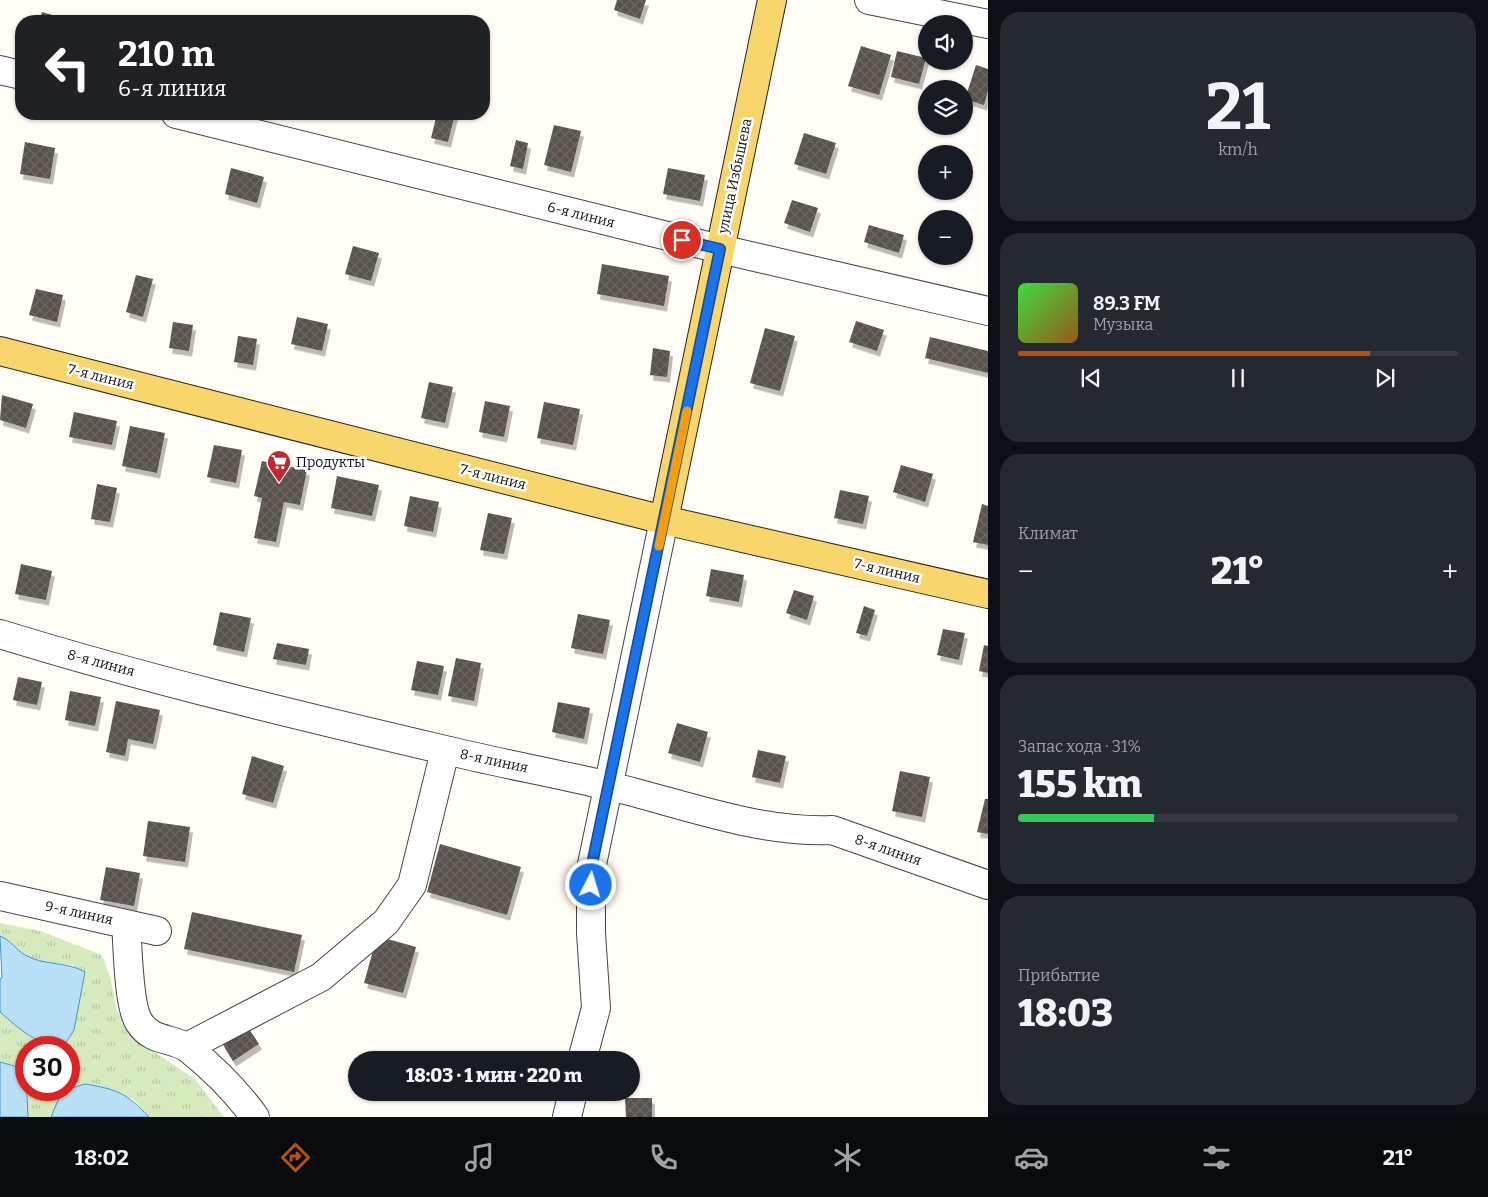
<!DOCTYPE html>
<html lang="ru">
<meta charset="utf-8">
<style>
body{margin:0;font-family:Bitter,serif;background:#242831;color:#f1f3f6;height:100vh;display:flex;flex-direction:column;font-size:19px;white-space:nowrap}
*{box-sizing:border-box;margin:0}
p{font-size:16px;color:#9ea1a6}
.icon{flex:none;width:28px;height:28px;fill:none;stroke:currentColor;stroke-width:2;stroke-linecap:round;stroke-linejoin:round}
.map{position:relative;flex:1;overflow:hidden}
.details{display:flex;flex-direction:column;gap:12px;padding:12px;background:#0d0f14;width:500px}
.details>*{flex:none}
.guide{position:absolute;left:15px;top:15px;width:475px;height:105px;border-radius:20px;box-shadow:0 1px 4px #0004;background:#202124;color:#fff;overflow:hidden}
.tools{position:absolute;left:918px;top:15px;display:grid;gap:10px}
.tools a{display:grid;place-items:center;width:55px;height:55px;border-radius:50%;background:#171b24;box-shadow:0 1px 4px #0004;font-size:25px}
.speed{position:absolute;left:15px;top:1036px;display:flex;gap:10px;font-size:25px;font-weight:700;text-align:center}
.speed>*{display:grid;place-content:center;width:65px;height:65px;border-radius:50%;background:#171b24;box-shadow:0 1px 4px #0004;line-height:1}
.speed .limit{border:8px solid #d22;background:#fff;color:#111}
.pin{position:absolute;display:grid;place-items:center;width:42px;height:42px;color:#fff;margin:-21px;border:2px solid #fff;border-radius:50%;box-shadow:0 1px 5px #0007}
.me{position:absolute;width:55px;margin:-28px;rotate:5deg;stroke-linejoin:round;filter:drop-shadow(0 0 4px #0008)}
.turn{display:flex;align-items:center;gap:18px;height:105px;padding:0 20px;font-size:22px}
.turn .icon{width:65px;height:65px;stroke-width:2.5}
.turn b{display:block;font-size:35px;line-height:42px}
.big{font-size:38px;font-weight:800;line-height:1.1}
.details .card{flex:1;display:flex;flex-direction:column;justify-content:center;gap:8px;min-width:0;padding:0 18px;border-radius:20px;background:#242831}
.details .dial{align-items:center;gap:0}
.dial b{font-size:65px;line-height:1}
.song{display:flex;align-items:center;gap:15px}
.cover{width:60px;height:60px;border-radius:8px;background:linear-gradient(135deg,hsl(120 70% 55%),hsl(30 70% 35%))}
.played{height:5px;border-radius:2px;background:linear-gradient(90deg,#b45309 80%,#363941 80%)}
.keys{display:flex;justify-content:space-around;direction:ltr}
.heat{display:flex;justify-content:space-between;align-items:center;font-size:28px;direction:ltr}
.charge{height:8px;border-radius:4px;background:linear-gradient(90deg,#34c759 31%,#363941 0)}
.trip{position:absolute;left:348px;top:1051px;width:292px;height:50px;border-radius:25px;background:#171b24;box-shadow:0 1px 4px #0004;font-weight:800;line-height:50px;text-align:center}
.tab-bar{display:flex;height:80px;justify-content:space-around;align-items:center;background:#090b0e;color:#9ea1a6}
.tab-bar .icon{width:35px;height:35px}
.tab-bar .selected{color:#b45309}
.tab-bar b{font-size:22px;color:#f1f3f6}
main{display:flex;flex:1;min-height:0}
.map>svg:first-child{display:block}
.grass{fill:url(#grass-tufts)}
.water{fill:#b9e0f7;stroke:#3f96cf}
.building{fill:url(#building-cross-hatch);filter:url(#shadow)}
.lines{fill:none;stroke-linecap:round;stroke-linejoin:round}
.minor-casing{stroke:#444;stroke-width:30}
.major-casing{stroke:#222;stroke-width:30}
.minor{stroke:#fff;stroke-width:28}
.major{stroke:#f9d66b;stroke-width:28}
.route-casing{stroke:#114b97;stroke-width:12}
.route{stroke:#1a73e8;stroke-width:9}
.slow{stroke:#f59e0b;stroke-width:9}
.labels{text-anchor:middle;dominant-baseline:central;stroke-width:5;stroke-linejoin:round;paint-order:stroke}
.street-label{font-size:14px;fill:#111;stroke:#fff}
.poi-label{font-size:14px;fill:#111;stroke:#fff;text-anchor:start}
</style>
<main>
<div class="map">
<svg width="988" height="1117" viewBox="0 0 988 1117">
<defs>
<pattern id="grass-tufts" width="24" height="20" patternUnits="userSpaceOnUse" patternTransform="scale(1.25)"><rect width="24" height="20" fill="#d5ebbd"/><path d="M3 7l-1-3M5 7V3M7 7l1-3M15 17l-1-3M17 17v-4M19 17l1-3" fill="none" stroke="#b6c8a1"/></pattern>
<pattern id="building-cross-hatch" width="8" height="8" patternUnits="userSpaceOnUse" patternTransform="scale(1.25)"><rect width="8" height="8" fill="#5a524d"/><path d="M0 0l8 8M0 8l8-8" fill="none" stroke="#6d6662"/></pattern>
<filter id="shadow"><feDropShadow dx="3" dy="5.5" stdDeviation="0" flood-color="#0004"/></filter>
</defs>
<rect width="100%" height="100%" fill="#fffdf5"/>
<path class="grass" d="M0 923 40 931 102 955 111 980 117 1011 139 1042 195 1079 224 1117H149L133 1099 85 1084 69 1089V1048H26V1074L14 1066 0 1062V1012L35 1040 74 965C58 964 39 963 24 955 15 949 12 941 0 936Z
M28 1090H64L62 1091 51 1117H28Z"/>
<path class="water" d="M0 936C12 941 15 949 25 955 44 966 66 961 85 972L74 1030 65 1044C37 1047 20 1029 0 1012V979L2 978Z
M0 1062 14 1066 26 1074 28 1117H0Z
M85 1084C116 1089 127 1093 149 1117H51L62 1091Z"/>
<path class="building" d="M617 0H646L640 19 614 10Z
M42 12 73 21H39Z
M127 15 152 21H126Z
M861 46 891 55 879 95 848 86Z
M897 51 926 58 919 84 891 77Z
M976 65 988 69V91L984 105 965 99Z
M437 114H455L448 142 431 138Z
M554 125 581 131 571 172 544 165Z
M804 133 836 143 826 174 794 164Z
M516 140 528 143 523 169 510 166Z
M25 142 55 148 50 179 20 174Z
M231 168 264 177 257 203 225 194Z
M668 168 705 175 700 201 663 194Z
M792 200 818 208 810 232 784 223Z
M869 225 904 235 899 253 864 242Z
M353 246 379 253 371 281 345 274Z
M602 264 669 276 664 306 597 294Z
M136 275 153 279 143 317 126 312Z
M36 289 63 295 57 322 29 315Z
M297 317 328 324 322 351 291 344Z
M856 321 884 330 877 351 849 342Z
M173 322 193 325 189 351 169 348Z
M765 328 795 336 780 391 750 383Z
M238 336 257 339 253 365 234 362Z
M930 337 988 351V373L925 358Z
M653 348 670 351 667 377 650 375Z
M429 382 453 387 445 423 421 418Z
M2 395 33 404 26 428 0 420Z
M485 401 510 406 504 437 479 432Z
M544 402 580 409 573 445 537 438Z
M74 412 117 421 112 445 69 437Z
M130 426 165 433 157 473 122 466Z
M214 445 242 450 236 483 207 477Z
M262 461 307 470 300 505 284 502 276 542 254 538 262 498 254 496Z
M901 465 933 474 925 502 893 492Z
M337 476 379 485 372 516 331 508Z
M97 484 117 488 110 522 91 519Z
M840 490 869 496 863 524 834 518Z
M410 496 439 502 433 532 404 526Z
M982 504 988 506V545L973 542Z
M488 513 512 518 504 554 480 550Z
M21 564 52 571 46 600 15 594Z
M711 569 744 575 739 602 706 596Z
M794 590 814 596 807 620 786 613Z
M864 606 875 610 867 636 856 633Z
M220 612 251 618 244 652 213 645Z
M578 614 610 620 603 654 571 648Z
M943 629 965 633 959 660 937 655Z
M277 643 309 649 306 665 273 659Z
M984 645 988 646V673L979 671Z
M456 658 481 663 474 701 448 696Z
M417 661 444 666 438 695 411 690Z
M18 677 42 682 37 705 13 700Z
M70 691 101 697 95 726 65 720Z
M116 701 160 710 153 744 128 739 125 756 106 752Z
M558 702 590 708 584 739 552 732Z
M677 723 708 732 700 762 668 753Z
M758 750 786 756 780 783 752 777Z
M252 756 284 766 273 803 242 794Z
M900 771 930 777 922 817 892 811Z
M985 799H988V834L977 832Z
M148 821 190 827 185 862 143 856Z
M440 844 521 867 507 915 427 892Z
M106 867 140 873 134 906 100 900Z
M192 912 302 935 294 972 184 949Z
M377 936 416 947 403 993 364 983Z
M247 1026 259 1044 233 1061 222 1043Z
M625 1098H652V1117H626Z"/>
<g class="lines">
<g class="minor-casing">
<path id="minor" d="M869 0 988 24
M0 70 21 75
M176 114 720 249 988 311
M0 634C146 679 296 715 445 750 499 763 554 773 609 786 681 803 756 833 832 830L988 885
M0 896 157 931
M126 924C128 947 128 1005 139 1022 152 1043 173 1037 189 1049 214 1069 236 1091 255 1117
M187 1047 321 977 386 922 412 885 445 751
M582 1060 596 1008 591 933V869L664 520
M567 1117 573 1092"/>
</g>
<g class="major-casing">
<path id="major" d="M0 351 664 520 988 594
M664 520 772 0"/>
</g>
<use href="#minor" class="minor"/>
<use href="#major" class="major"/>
</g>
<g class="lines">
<g class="route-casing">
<path id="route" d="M591 885V869L720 249 682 240"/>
</g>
<use href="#route" class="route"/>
<path class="slow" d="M659 546 687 411"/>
</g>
<defs>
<g id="supermarket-pin" transform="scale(1.25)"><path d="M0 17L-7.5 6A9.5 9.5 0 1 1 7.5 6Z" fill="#c4262e" stroke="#fff"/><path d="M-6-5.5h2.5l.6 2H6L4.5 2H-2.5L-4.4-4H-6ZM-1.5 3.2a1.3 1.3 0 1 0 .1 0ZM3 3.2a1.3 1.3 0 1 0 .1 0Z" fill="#fff"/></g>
</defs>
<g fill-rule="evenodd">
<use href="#supermarket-pin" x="279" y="462"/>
</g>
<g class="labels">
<g class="street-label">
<text transform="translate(735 176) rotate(-78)">улица Избышева</text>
<text transform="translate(581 215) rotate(14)">6-я линия</text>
<text transform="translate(101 377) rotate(14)">7-я линия</text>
<text transform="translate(493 477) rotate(14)">7-я линия</text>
<text transform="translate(887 571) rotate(13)">7-я линия</text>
<text transform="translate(101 663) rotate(15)">8-я линия</text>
<text transform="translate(494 761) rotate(12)">8-я линия</text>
<text transform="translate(888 850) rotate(19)">8-я линия</text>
<text transform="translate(79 913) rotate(12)">9-я линия</text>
</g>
<g class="poi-label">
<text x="296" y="462">Продукты</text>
</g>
</g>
</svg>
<div class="tools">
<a><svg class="icon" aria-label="sound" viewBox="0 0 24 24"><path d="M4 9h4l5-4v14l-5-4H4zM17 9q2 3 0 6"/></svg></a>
<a><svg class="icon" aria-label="layers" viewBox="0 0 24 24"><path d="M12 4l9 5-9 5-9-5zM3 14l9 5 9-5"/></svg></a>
<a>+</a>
<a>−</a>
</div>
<div class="speed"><div class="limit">30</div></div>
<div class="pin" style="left:682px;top:240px;background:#d93025"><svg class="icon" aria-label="arrive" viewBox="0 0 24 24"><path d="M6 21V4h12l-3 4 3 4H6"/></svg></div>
<svg class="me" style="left:591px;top:885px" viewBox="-20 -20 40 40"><circle r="17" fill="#1a73e8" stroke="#fff" stroke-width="3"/><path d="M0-11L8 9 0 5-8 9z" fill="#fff"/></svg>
<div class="trip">18:03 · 1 мин · 220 m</div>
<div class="guide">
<div class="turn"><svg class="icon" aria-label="left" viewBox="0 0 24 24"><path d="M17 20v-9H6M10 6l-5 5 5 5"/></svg><div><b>210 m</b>6-я линия</div></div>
</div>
</div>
<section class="details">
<div class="card dial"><b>21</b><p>km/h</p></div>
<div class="card">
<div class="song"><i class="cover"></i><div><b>89.3 FM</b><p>Музыка</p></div></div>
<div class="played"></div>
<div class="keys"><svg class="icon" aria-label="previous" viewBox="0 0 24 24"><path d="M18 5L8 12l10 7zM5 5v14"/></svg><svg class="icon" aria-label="pause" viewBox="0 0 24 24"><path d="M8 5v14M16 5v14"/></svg><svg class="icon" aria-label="next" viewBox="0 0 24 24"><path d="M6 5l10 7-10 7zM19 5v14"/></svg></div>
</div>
<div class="card"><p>Климат</p>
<div class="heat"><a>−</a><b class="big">21°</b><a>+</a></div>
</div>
<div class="card"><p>Запас хода · 31%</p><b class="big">155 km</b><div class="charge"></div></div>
<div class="card"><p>Прибытие</p><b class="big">18:03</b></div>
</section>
</main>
<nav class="tab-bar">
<b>18:02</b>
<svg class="icon selected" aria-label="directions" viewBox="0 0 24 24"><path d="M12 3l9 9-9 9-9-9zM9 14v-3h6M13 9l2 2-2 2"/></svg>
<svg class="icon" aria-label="music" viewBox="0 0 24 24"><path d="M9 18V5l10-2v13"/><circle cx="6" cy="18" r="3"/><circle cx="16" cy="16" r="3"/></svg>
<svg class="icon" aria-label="phone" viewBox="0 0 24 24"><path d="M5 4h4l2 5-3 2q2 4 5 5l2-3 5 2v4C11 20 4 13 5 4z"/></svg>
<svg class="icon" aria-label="climate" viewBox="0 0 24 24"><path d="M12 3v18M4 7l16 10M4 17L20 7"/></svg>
<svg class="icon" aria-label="car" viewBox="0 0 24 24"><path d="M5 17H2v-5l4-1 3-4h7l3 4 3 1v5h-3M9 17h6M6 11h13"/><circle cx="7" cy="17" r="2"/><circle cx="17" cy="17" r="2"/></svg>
<svg class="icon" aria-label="filters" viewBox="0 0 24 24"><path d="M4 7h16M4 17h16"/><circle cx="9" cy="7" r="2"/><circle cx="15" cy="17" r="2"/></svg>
<b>21°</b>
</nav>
